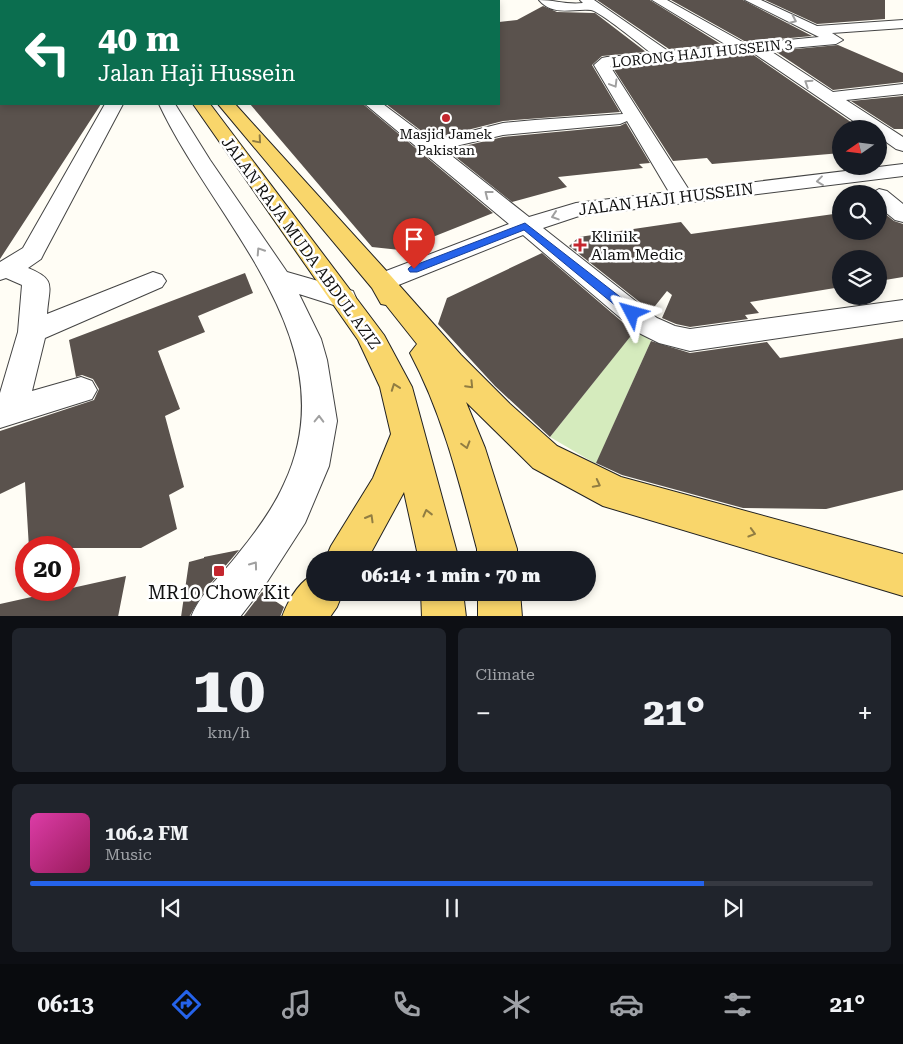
<!DOCTYPE html>
<meta charset="utf-8">
<style>
body{margin:0;font-family:"Roboto Serif",serif;background:#20242c;color:#f1f3f6;height:100vh;display:flex;flex-direction:column;font-size:19px;white-space:nowrap}
*{box-sizing:border-box;margin:0}
p{font-size:16px;color:#9ea1a6}
.icon{flex:none;width:28px;height:28px;fill:none;stroke:currentColor;stroke-width:2;stroke-linecap:round;stroke-linejoin:round}
.map{position:relative;height:616px;overflow:hidden}
.panel{display:flex;flex-direction:column;gap:12px;padding:12px;background:#0d0f14;flex:1}
.panel>*{flex:none}
.hud{position:absolute;left:0px;top:0px;width:500px;height:105px;box-shadow:0 2px 8px #0003;background:#0b6e4f;color:#fff;overflow:hidden}
.needle{width:32px;rotate:256deg}
.controls{position:absolute;left:832px;top:120px;display:grid;gap:10px}
.controls a{display:grid;place-items:center;width:55px;height:55px;border-radius:50%;background:#171b24;box-shadow:0 2px 8px #0003;font-size:25px}
.speed{position:absolute;left:15px;top:536px;display:flex;gap:10px;font-size:25px;font-weight:700;text-align:center}
.speed>*{display:grid;place-content:center;width:65px;height:65px;border-radius:50%;background:#171b24;box-shadow:0 2px 8px #0003;line-height:1}
.speed .limit{border:8px solid #d22;background:#fff;color:#111}
.pin{position:absolute;display:grid;place-items:center;width:42px;height:42px;color:#fff;margin:-51px -21px;border-radius:50% 50% 50% 0;rotate:-45deg;box-shadow:0 0 5px #0007}
.pin .icon{rotate:45deg}
.me{position:absolute;width:55px;margin:-28px;rotate:309deg;stroke-linejoin:round;filter:drop-shadow(0 0 4px #0008)}
.turn{display:flex;align-items:center;gap:18px;height:105px;padding:0 15px;font-size:22px}
.turn .icon{width:65px;height:65px;stroke-width:2.5}
.turn b{display:block;font-size:35px;line-height:42px}
.big{font-size:38px;font-weight:800;line-height:1.1}
.panel .tile{flex:1;display:flex;flex-direction:column;justify-content:center;gap:8px;min-width:0;padding:0 18px;border-radius:8px;background:#20242c}
.panel .dial{align-items:center;gap:0}
.dial b{font-size:65px;line-height:1}
.song{display:flex;align-items:center;gap:15px}
.cover{width:60px;height:60px;border-radius:8px;background:linear-gradient(135deg,hsl(320 70% 55%),hsl(330 70% 35%))}
.played{height:5px;border-radius:2px;background:linear-gradient(90deg,#2563eb 80%,#363941 80%)}
.keys{display:flex;justify-content:space-around;direction:ltr}
.heat{display:flex;justify-content:space-between;align-items:center;font-size:28px;direction:ltr}
.panel .tiles{flex:1;display:grid;gap:12px;grid-template-columns:1fr 1fr}
.tile:last-child{grid-column:span 2}
.trip{position:absolute;left:306px;top:551px;width:290px;height:50px;border-radius:25px;background:#171b24;box-shadow:0 2px 8px #0003;font-weight:800;line-height:50px;text-align:center}
.tabs{display:flex;height:80px;justify-content:space-around;align-items:center;background:#090b0e;color:#9ea1a6}
.tabs .icon{width:35px;height:35px}
.tabs .on{color:#2563eb}
.tabs b{font-size:22px;color:#f1f3f6}
.map>svg:first-child{display:block}
.green{fill:#d5ebbd}
.building{fill:#5a524d}
.lines{fill:none;stroke-linecap:round;stroke-linejoin:round}
.minor-casing{stroke:#444;stroke-width:2}
.major-casing{stroke:#222;stroke-width:2}
.minor{fill:#fff;fill-rule:evenodd}
.major{fill:#f9d66b;fill-rule:evenodd}
.oneway{stroke:#a0a0a0}
.oneway2{stroke:#917d42}
.route{fill:#2563eb;stroke:#184099}
.poi-dot{fill:#c4262e;stroke:#fff;stroke-width:2}
.labels{text-anchor:middle;dominant-baseline:central;stroke-width:5;stroke-linejoin:round;paint-order:stroke}
.far-street-label{font-size:14px;fill:#111;stroke:#fff}
.far-poi-label{font-size:14px;fill:#111;stroke:#fff}
.street-label{font-size:16px;fill:#111;stroke:#fff}
.poi-label{font-size:16px;fill:#111;stroke:#fff;text-anchor:start}
.near-poi-label{font-size:19px;fill:#111;stroke:#fff}
</style>
<div class="map">
<svg width="903" height="617" viewBox="0 0 903 617">
<rect width="100%" height="100%" fill="#fffdf5"/>
<path class="green" d="M636 329 651 341 596 464 550 437Z"/>
<path class="building" d="M597 0H650L722 45 669 49Z
M671 0H743L812 36 746 42Z
M765 0H885V19L817 24Z
M543 6 557 12 595 13 646 52 602 56 592 65 620 112 503 121 432 139 386 104H499V22L517 20Z
M838 45 903 73V82L833 90 775 51Z
M752 54 861 129H841V153L712 164 707 158 673 161 613 68Z
M903 96V129H894L851 101Z
M0 104H101L0 259Z
M250 104H363L493 213 400 250 372 247Z
M626 123 650 163 639 164 643 168 558 177 567 187 512 202 447 150 503 137 620 126Z
M879 209 894 221 903 224V277L879 281V259H841V287L750 302 759 313 745 315 748 319 690 327 676 324 662 318 672 295 667 291 651 311 569 246 579 237 681 222 691 234 841 213V231H879Z
M542 253 634 332 550 437 495 386 438 324 447 298Z
M245 273 253 293 198 316 205 332 158 351 180 409 165 416 184 487 169 495 177 529 141 548H29L25 482 0 494V431L94 400 99 389 93 379 82 375 76 377 69 340Z
M903 338V490L826 509 743 508 622 475 596 463 651 341 690 353 767 342 780 358Z
M239 550 205 590 189 617H181L189 562 204 558V557Z
M126 576 118 617H0V604Z
M262 592 284 607 280 617H243Z"/>
<g class="lines">
<g class="minor-casing">
<path id="minor" d="M147 0H159V1H147Z
M269 0H281V1H269Z
M362 0H374V1H362Z
M464 0H476L477 1H465Z
M539 0C554 0 567 5 583 3L580 0H594L668 51 728 46 652 0H667L746 44 819 37 745 0H761L817 26 903 20V28L832 33 843 40 836 44 769 50 833 92 903 84V94L846 100 903 137V151L896 149 879 137V129H865L752 52 610 66 689 190 903 164V176L579 216 543 228 657 318 675 326 690 329 903 300V320L690 351 659 343 637 332 523 235 391 288 382 291 373 288 369 282 373 276 509 224 365 104H383L432 141 503 123 535 120 623 114 594 65 602 58 607 57 651 53C641 45 599 11 591 10 573 8 553 17 539 0ZM627 121 669 192 576 203 529 217 443 149 503 135 620 124Z
M0 75H1V85H0Z
M105 104H123L44 253 41 259 28 268C57 280 49 285 47 314L153 272 162 275 166 281 162 287 45 338 32 391 81 377 92 381 97 390 92 399 0 428V393L18 332 22 285 6 278 0 280V262L23 248Z
M159 104H175L210 160 287 272 353 291 356 298 353 305 343 308 299 294 321 339 327 360 337 421 329 466 305 523 267 582 240 617H191C201 592 222 575 238 554 255 533 273 509 284 484 351 342 214 222 159 104Z
M879 189 887 191 903 204V222L895 220 879 207V194H870Z"/>
</g>
<g class="major-casing">
<path id="major" d="M168 0H180V1H168Z
M193 104H210L384 335 412 387 459 560H419L404 492 367 560H325L331 546 373 478 391 434 380 387 358 340Z
M218 104H235L391 276 461 355 510 404 557 446 621 477 903 554V596L603 506 533 468 466 402 485 448 517 549V560H477V549C459 481 443 415 410 353L417 344 386 305 381 304 372 288Z
M315 574V592H343L337 607 330 617H282C288 601 299 581 315 574Z
M421 592H463L466 617H422Z
M478 592H520L522 617H478Z"/>
</g>
<use href="#minor" class="minor"/>
<use href="#major" class="major"/>
</g>
<defs><path id="oneway-chevron" d="M-2-3.5L2.5 0L-2 3.5" fill="none" stroke-width="1.6" stroke-linecap="round" stroke-linejoin="round" transform="scale(1.25)"/></defs>
<g class="oneway">
<use href="#oneway-chevron" transform="translate(793 20) rotate(25)"/>
<use href="#oneway-chevron" transform="translate(808 83) rotate(-147)"/>
<use href="#oneway-chevron" transform="translate(614 84) rotate(59)"/>
<use href="#oneway-chevron" transform="translate(820 181) rotate(173)"/>
<use href="#oneway-chevron" transform="translate(488 194) rotate(-142)"/>
<use href="#oneway-chevron" transform="translate(555 216) rotate(162)"/>
<use href="#oneway-chevron" transform="translate(260 251) rotate(-123)"/>
<use href="#oneway-chevron" transform="translate(319 419) rotate(-89)"/>
<use href="#oneway-chevron" transform="translate(254 565) rotate(-54)"/>
</g>
<g class="oneway2">
<use href="#oneway-chevron" transform="translate(258 140) rotate(49)"/>
<use href="#oneway-chevron" transform="translate(470 385) rotate(46)"/>
<use href="#oneway-chevron" transform="translate(395 387) rotate(-110)"/>
<use href="#oneway-chevron" transform="translate(466 445) rotate(74)"/>
<use href="#oneway-chevron" transform="translate(597 484) rotate(27)"/>
<use href="#oneway-chevron" transform="translate(427 513) rotate(-104)"/>
<use href="#oneway-chevron" transform="translate(370 518) rotate(-60)"/>
<use href="#oneway-chevron" transform="translate(752 533) rotate(16)"/>
</g>
<path class="route" d="M525 223 637 310 638 313 637 316H628L524 230 417 272H410L408 269 410 267Z"/>
<g class="poi-dot">
<circle cx="446" cy="118" r="5"/>
<path d="M577.5 237.5h5v5h5v5h-5v5h-5v-5h-5v-5h5z"/>
<rect x="213" y="565" width="12" height="12" rx="2.5"/>
</g>
<g class="labels">
<g class="far-street-label">
<text transform="translate(702 53) rotate(-6)">LORONG HAJI HUSSEIN 3</text>
</g>
<g class="far-poi-label">
<text x="446" y="134">Masjid Jamek<tspan x="446" dy="16">Pakistan</tspan></text>
</g>
<g class="street-label">
<text transform="translate(666 199) rotate(-7)">JALAN HAJI HUSSEIN</text>
<text transform="translate(301 243) rotate(54)">JALAN RAJA MUDA ABDUL AZIZ</text>
</g>
<g class="poi-label">
<text x="591" y="236">Klinik<tspan x="591" dy="18">Alam Medic</tspan></text>
</g>
<g class="near-poi-label">
<text x="219" y="592">MR10 Chow Kit</text>
</g>
</g>
</svg>
<div class="controls">
<a><svg class="needle" viewBox="-14 -14 28 28"><path d="M0-13l5 13h-10z" fill="#e53935"/><path d="M0 13l5-13h-10z" fill="#9ea1a6"/></svg></a>
<a><svg class="icon" aria-label="search" viewBox="0 0 24 24"><circle cx="10" cy="10" r="6"/><path d="M15 15l6 6"/></svg></a>
<a><svg class="icon" aria-label="layers" viewBox="0 0 24 24"><path d="M12 4l9 5-9 5-9-5zM3 14l9 5 9-5"/></svg></a>
</div>
<div class="speed"><div class="limit">20</div></div>
<div class="pin" style="left:414px;top:269px;background:#d93025"><svg class="icon" aria-label="arrive" viewBox="0 0 24 24"><path d="M6 21V4h12l-3 4 3 4H6"/></svg></div>
<svg class="me" style="left:632px;top:313px" viewBox="-20 -20 40 40"><path d="M0-17L14 15 0 8-14 15z" fill="#2563eb" stroke="#fff" stroke-width="4"/></svg>
<div class="trip">06:14 · 1 min · 70 m</div>
<div class="hud">
<div class="turn"><svg class="icon" aria-label="left" viewBox="0 0 24 24"><path d="M17 20v-9H6M10 6l-5 5 5 5"/></svg><div><b>40 m</b>Jalan Haji Hussein</div></div>
</div>
</div>
<section class="panel">
<div class="tiles">
<div class="tile dial"><b>10</b><p>km/h</p></div>
<div class="tile"><p>Climate</p>
<div class="heat"><a>−</a><b class="big">21°</b><a>+</a></div>
</div>
<div class="tile">
<div class="song"><i class="cover"></i><div><b>106.2 FM</b><p>Music</p></div></div>
<div class="played"></div>
<div class="keys"><svg class="icon" aria-label="previous" viewBox="0 0 24 24"><path d="M18 5L8 12l10 7zM5 5v14"/></svg><svg class="icon" aria-label="pause" viewBox="0 0 24 24"><path d="M8 5v14M16 5v14"/></svg><svg class="icon" aria-label="next" viewBox="0 0 24 24"><path d="M6 5l10 7-10 7zM19 5v14"/></svg></div>
</div>
</div>
</section>
<nav class="tabs">
<b>06:13</b>
<svg class="icon on" aria-label="directions" viewBox="0 0 24 24"><path d="M12 3l9 9-9 9-9-9zM9 14v-3h6M13 9l2 2-2 2"/></svg>
<svg class="icon" aria-label="music" viewBox="0 0 24 24"><path d="M9 18V5l10-2v13"/><circle cx="6" cy="18" r="3"/><circle cx="16" cy="16" r="3"/></svg>
<svg class="icon" aria-label="phone" viewBox="0 0 24 24"><path d="M5 4h4l2 5-3 2q2 4 5 5l2-3 5 2v4C11 20 4 13 5 4z"/></svg>
<svg class="icon" aria-label="climate" viewBox="0 0 24 24"><path d="M12 3v18M4 7l16 10M4 17L20 7"/></svg>
<svg class="icon" aria-label="car" viewBox="0 0 24 24"><path d="M5 17H2v-5l4-1 3-4h7l3 4 3 1v5h-3M9 17h6M6 11h13"/><circle cx="7" cy="17" r="2"/><circle cx="17" cy="17" r="2"/></svg>
<svg class="icon" aria-label="filters" viewBox="0 0 24 24"><path d="M4 7h16M4 17h16"/><circle cx="9" cy="7" r="2"/><circle cx="15" cy="17" r="2"/></svg>
<b>21°</b>
</nav>
